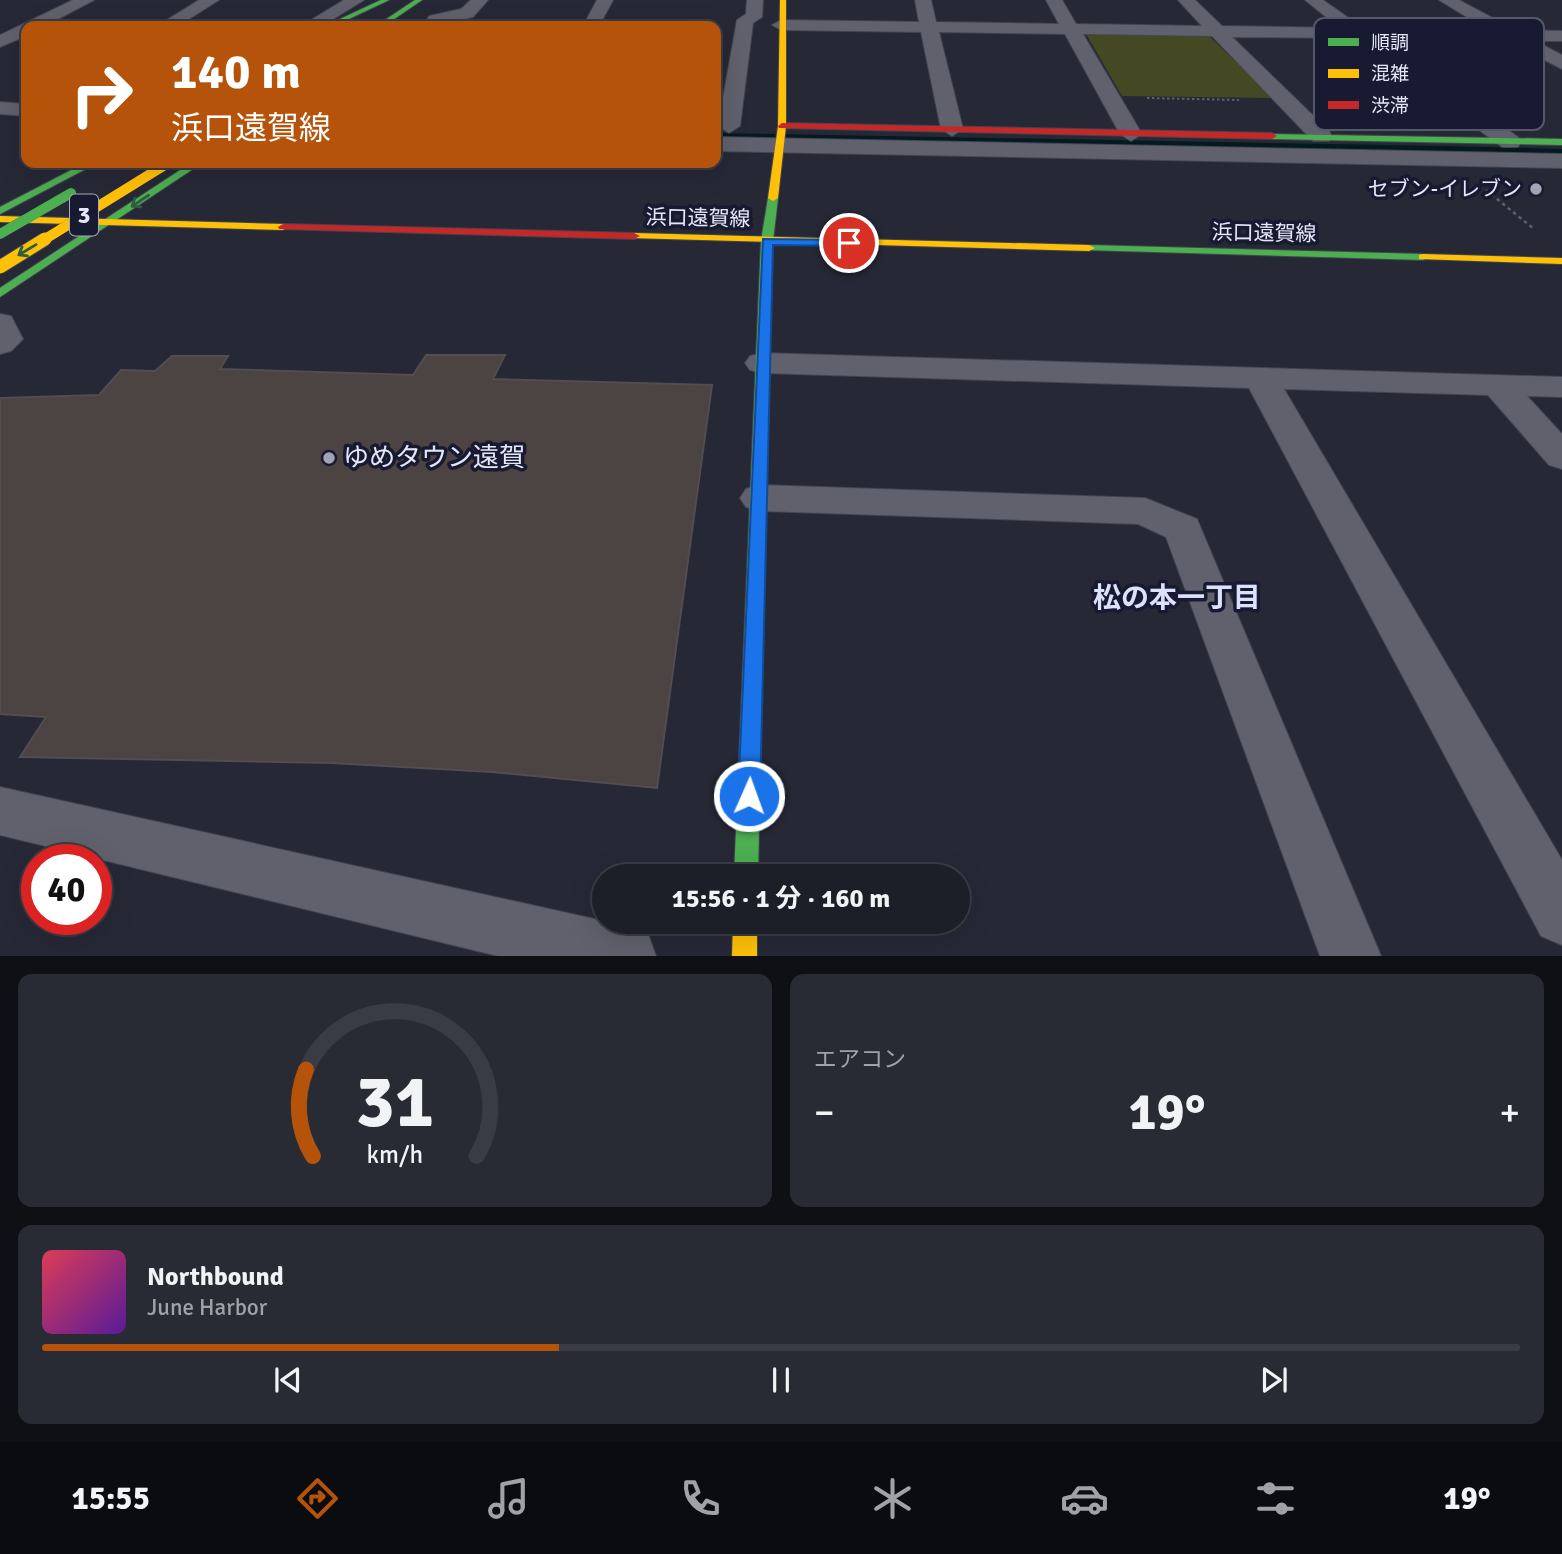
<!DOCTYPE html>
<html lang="ja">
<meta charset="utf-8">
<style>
body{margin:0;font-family:Signika,"Noto Sans JP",sans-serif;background:#292b34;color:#f1f3f6;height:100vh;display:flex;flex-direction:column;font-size:26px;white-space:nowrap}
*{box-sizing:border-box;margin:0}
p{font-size:23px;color:#a0a2a8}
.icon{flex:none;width:38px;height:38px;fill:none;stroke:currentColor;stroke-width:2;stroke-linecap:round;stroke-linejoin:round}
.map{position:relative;height:956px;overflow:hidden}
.panel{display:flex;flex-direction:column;gap:18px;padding:18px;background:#0f1016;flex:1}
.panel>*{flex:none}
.top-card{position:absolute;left:21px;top:21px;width:700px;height:147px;border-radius:14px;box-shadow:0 7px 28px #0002,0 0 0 2px #3a3c45;background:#b45309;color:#fff;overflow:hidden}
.speed{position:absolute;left:21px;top:844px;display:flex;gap:14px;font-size:35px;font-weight:700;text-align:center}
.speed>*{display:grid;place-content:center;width:91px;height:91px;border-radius:50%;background:#1c1e28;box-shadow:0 7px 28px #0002,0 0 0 2px #3a3c45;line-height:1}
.speed .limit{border:10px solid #d22;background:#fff;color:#111}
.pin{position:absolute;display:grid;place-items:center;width:60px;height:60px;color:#fff;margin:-30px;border:4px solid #fff;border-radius:50%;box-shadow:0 2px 7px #0007}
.me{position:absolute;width:77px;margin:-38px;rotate:2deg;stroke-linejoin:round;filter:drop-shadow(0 0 5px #0008)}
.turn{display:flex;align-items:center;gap:24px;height:147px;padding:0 35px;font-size:32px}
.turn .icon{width:91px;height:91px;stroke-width:2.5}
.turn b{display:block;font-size:49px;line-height:60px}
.big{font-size:52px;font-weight:700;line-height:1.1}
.panel .tile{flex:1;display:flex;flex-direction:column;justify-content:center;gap:10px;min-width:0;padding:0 24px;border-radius:14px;background:#292b34}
.panel .dial{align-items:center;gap:0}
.dial svg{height:182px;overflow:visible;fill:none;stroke:#3a3c45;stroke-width:7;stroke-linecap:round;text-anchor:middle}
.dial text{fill:#f1f3f6;stroke:none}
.song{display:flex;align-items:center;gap:21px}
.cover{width:84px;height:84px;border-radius:10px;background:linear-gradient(135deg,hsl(350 70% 55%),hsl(270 70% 35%))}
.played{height:7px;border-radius:4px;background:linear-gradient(90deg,#b45309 35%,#3a3c45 35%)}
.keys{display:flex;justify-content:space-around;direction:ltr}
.heat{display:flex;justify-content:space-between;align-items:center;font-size:38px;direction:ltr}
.panel .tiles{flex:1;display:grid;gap:18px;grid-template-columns:1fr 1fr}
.tile:last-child{grid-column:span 2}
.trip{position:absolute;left:592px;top:864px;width:378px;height:70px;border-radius:35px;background:#1c1e28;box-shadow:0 7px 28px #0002,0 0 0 2px #3a3c45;font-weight:700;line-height:70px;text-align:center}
.tabs{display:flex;height:112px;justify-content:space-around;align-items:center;background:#0b0c10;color:#a0a2a8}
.tabs .icon{width:49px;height:49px}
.tabs .active{color:#b45309}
.tabs b{font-size:32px;color:#f1f3f6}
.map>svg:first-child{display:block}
.green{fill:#454923}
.water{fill:#031a20}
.building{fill:#4b4442;stroke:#514d50;stroke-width:2}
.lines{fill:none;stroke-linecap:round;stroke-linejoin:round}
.street-casing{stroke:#434551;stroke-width:2}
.fast-casing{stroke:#434551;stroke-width:2}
.slow-casing{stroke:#434551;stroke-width:2}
.jam-casing{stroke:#434551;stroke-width:2}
.path-far1{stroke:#5e606b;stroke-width:2;stroke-dasharray:2.5 2.5;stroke-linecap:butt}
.path{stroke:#5e606b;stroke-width:2.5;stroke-dasharray:3.5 3.5;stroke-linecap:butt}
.street{fill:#60616c;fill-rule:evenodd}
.fast{fill:#4caf50;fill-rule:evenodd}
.slow{fill:#ffc107;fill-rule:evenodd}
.jam{fill:#c62828;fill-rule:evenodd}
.fast-bridge-casing{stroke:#434551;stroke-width:10;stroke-linecap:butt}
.slow-bridge-far1-casing{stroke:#434551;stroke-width:10;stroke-linecap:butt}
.slow-bridge-casing{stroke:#434551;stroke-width:15;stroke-linecap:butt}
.fast-bridge{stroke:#4caf50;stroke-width:10}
.slow-bridge-far1{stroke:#ffc107;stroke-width:10}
.slow-bridge{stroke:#ffc107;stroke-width:13}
.oneway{stroke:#2f5d3f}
.route{fill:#1a73e8;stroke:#114b97;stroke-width:2}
.poi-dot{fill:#a2a4b3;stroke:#171a31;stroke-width:2.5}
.labels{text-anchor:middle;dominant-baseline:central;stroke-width:7;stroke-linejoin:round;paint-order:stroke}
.far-poi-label{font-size:21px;fill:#e4e7f7;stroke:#171a31;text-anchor:end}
.far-street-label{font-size:21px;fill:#e4e7f7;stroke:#171a31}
.shield{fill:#171a31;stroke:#a6aabc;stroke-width:2}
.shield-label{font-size:24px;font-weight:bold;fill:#e4e7f7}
.poi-label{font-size:26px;fill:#e4e7f7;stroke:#171a31;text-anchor:start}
.neighbourhood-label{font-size:28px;font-weight:bold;fill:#dde2fc;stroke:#171a31}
.key{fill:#171a31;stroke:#54586c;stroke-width:2}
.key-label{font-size:19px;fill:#e4e7f7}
</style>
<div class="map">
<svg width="1562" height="956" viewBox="0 0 1562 956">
<rect width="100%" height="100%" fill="#262836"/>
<path class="green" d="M1193 33 1209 36 1273 98 1122 96 1086 34Z"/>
<path class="water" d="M716 133 1443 146 1562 149V157L716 141Z"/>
<path class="building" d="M426 355H505L493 379 712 385 657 788 492 772 331 763 20 757 46 717 0 714V398L99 395 121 370 155 371 172 356H228L220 369 413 375Z"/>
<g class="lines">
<g class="street-casing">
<path id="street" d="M73 0H94L45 26H26V36L0 47V35Z
M199 0H219L178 26H157Z
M344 0H364L322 26H301Z
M471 0H488L473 17 435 25 427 20 429 16 461 9Z
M597 0H613L599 26H583Z
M747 0H763L762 17 753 23 740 126 729 133 718 126 737 20 746 14Z
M915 0H931L936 22 1059 24 1046 0H1062L1076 24 1202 26 1178 0H1195L1222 26 1340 28 1305 0H1323L1363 28 1488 30 1439 0H1459L1515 30 1562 31V41H1535L1562 55V69L1508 41 1378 39 1518 137 1521 142 1518 147H1502L1355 38 1232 37 1329 131 1332 136 1329 141H1313L1212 36 1083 34 1142 134 1131 141 1120 134 1065 34 939 32 963 129 952 136 941 129 921 32 781 30 772 25 781 20 919 22Z
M0 102 26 104V116L0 114Z
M716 137 1562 154V168L716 151Z
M0 314 11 316 23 339 11 351 0 354Z
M762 353 1562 377V397L1527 396 1562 434V469L1549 465 1488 395 1284 389 1562 860V945L1541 936 1249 388 762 373 750 370 745 363 750 356Z
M760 485 1145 498 1197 519 1381 956H1320L1166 537 1138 524 760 511 746 507 740 498 746 489Z
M0 787 626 926 648 934 656 956H498L0 835Z"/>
</g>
<g class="fast-casing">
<path id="fast" d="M381 0H389L334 26H325Z
M415 0H422L384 26H376Z
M1269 134 1562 139V145L1272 139 1267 136Z
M85 163H97L0 214V207Z
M191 163H202L0 297V288Z
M773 195 778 198 773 241 769 363 758 877H734L761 241 768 198Z
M1089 245 1423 254 1429 257 1423 260 1085 250 1083 248Z"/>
</g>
<g class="slow-casing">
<path id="slow" d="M780 0H786V126L778 198 773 201 768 198 778 126Z
M0 216 283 224 288 227 283 230 0 222Z
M634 233 1089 245 1095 248 1089 251 630 238 628 236Z
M1423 254 1562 258V264L1419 259V255Z
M733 922H757V956H732Z"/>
</g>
<g class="jam-casing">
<path id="jam" d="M782 123 1272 133 1277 136 1272 139 779 128 778 126Z
M283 224 634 233 640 236 634 239 279 229 278 227Z"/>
</g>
<path class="path-far1" d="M1147 98 1239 100"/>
<path class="path" d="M1486 190 1534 229"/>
<use href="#street" class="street"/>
<use href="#fast" class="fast"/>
<use href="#slow" class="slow"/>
<use href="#jam" class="jam"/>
<g class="fast-bridge-casing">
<path id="fast-bridge" d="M0 234 71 193"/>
</g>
<g class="slow-bridge-far1-casing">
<path id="slow-bridge-far1" d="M42 241 168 163"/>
</g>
<g class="slow-bridge-casing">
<path id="slow-bridge" d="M0 267 45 239"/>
</g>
<use href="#fast-bridge" class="fast-bridge"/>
<use href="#slow-bridge-far1" class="slow-bridge-far1"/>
<use href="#slow-bridge" class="slow-bridge"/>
</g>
<defs><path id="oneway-shaft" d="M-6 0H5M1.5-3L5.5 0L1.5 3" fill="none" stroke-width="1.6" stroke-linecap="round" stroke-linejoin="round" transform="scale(1.75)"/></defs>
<g class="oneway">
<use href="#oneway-shaft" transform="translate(140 201) rotate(146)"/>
<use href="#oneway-shaft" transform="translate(27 250) rotate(149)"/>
</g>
<path class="route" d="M763 239 849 240 855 243 849 246 773 245 760 796 757 803 749 805 742 803 738 796Z"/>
<g class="poi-dot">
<circle cx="1536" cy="189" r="7"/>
<circle cx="329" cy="458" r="7"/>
</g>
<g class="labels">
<g class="far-poi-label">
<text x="1522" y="189">セブン-イレブン</text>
</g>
<g class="far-street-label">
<text transform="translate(698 218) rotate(1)">浜口遠賀線</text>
<text transform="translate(1264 233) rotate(1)">浜口遠賀線</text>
</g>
<rect class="shield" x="70" y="194.5" width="28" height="41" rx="5"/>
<g class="shield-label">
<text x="84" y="215">3</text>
</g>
<g class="poi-label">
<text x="343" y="458">ゆめタウン遠賀</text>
</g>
<g class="neighbourhood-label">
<text x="1177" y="598">松の本一丁目</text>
</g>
</g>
<rect x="1314" y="18" width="230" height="112" rx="10" class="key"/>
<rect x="1328" y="38" width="31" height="8" fill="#4caf50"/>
<rect x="1328" y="69" width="31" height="9" fill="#ffc107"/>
<rect x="1328" y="101" width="31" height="8" fill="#c62828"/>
<g class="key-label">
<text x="1371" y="49">順調</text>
<text x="1371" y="80">混雑</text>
<text x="1371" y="112">渋滞</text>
</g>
</svg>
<div class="speed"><div class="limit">40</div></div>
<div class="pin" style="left:849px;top:243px;background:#d93025"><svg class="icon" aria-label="arrive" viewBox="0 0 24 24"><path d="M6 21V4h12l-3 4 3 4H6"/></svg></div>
<svg class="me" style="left:749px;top:796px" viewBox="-20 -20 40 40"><circle r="17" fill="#1a73e8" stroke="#fff" stroke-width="3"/><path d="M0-11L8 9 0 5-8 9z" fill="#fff"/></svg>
<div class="trip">15:56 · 1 分 · 160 m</div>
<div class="top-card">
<div class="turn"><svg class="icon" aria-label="right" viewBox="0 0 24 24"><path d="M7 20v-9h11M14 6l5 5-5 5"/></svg><div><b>140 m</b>浜口遠賀線</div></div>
</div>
</div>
<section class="panel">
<div class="tiles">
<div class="tile dial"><svg viewBox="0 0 100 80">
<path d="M14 69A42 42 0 1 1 86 69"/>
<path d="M14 69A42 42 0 0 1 11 31" stroke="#b45309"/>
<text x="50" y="56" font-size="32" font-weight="700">31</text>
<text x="50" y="72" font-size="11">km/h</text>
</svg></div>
<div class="tile"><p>エアコン</p>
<div class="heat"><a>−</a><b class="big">19°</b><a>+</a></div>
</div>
<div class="tile">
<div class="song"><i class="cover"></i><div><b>Northbound</b><p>June Harbor</p></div></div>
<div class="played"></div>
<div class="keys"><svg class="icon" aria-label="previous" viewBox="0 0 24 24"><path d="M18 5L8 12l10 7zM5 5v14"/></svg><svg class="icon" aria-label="pause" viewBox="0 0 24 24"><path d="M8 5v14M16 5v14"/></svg><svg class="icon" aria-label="next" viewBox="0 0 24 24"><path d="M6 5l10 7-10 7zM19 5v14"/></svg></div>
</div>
</div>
</section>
<nav class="tabs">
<b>15:55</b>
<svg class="icon active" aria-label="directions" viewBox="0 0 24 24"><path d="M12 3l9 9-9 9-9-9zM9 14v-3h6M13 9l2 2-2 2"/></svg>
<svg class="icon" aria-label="music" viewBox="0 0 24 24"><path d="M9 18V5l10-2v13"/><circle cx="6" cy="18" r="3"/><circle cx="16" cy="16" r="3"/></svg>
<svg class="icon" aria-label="phone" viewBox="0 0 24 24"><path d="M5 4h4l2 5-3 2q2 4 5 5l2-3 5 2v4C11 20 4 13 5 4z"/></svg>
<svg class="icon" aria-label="climate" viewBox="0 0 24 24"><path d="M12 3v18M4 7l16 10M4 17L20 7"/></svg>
<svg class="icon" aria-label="car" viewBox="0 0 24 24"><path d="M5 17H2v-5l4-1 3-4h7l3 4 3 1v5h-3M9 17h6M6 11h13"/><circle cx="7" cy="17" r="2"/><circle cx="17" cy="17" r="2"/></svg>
<svg class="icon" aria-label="filters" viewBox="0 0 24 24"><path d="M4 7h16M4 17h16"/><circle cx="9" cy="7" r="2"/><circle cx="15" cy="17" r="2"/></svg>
<b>19°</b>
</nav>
